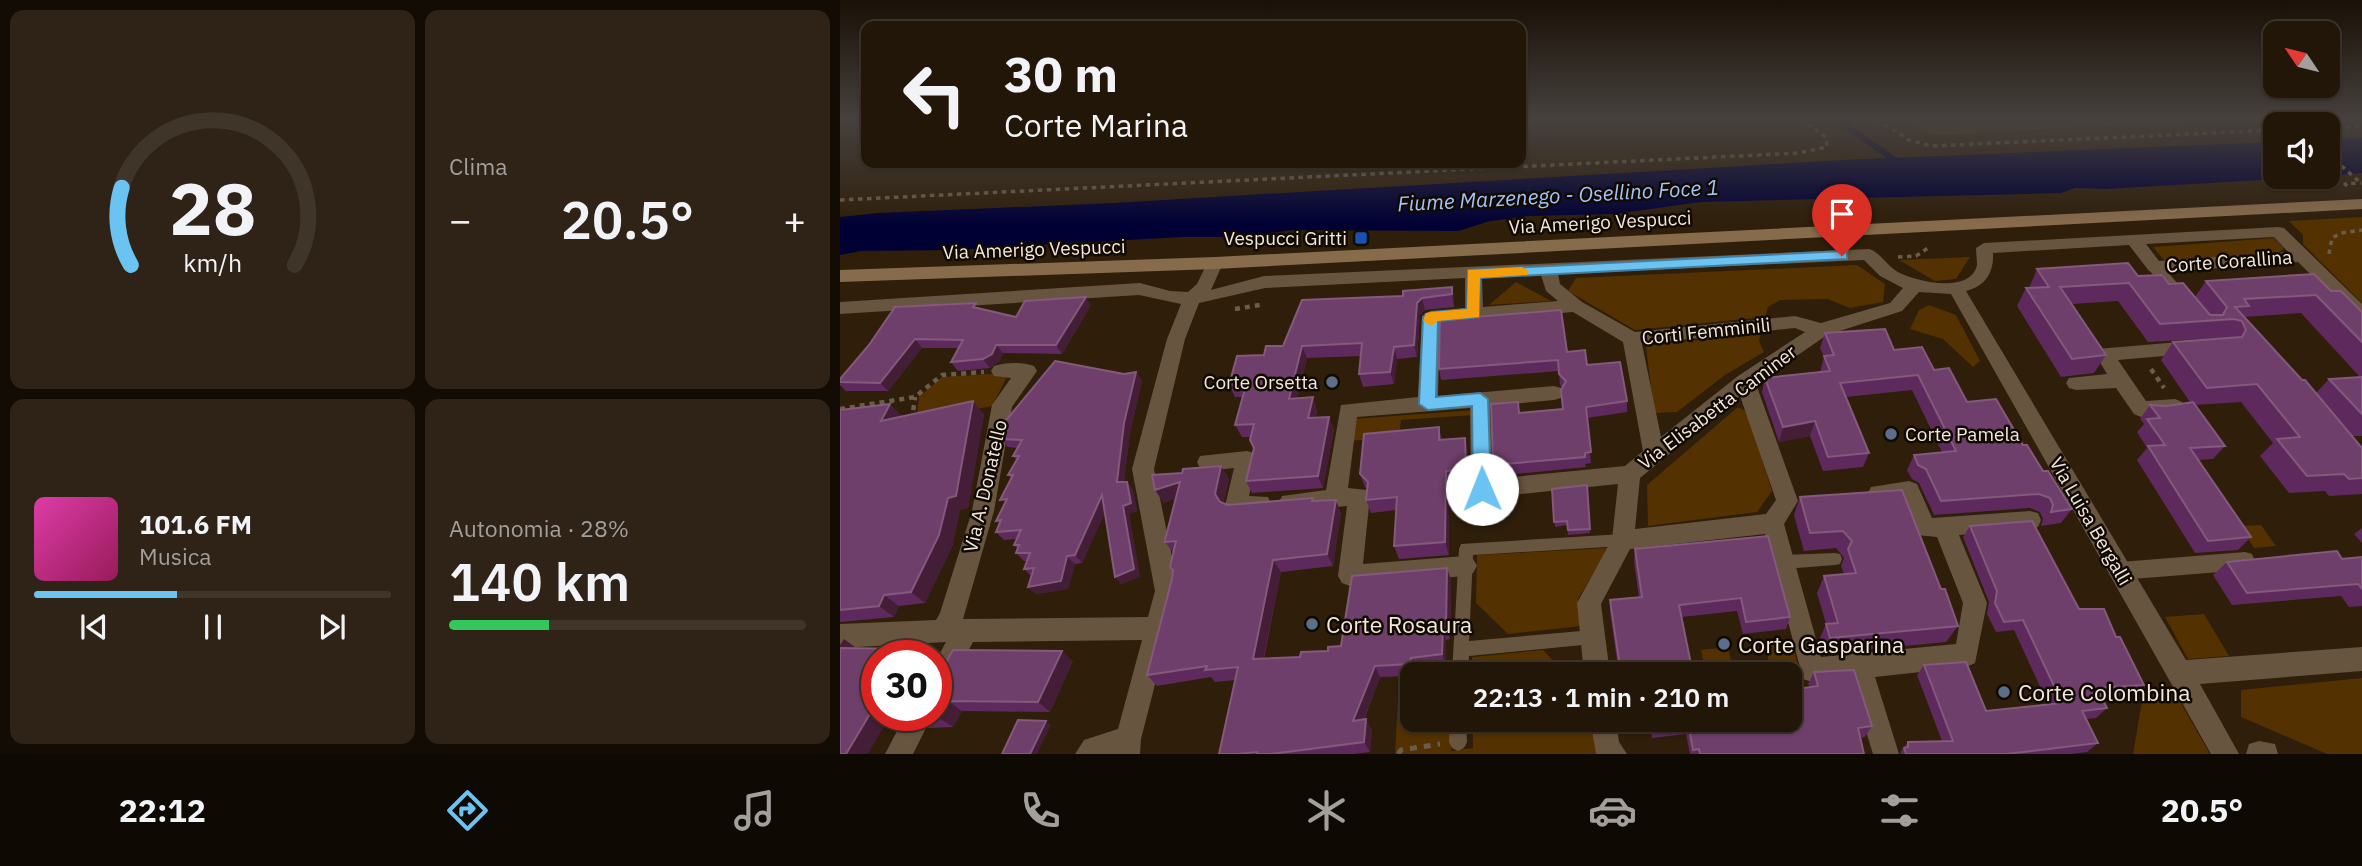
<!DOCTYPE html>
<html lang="it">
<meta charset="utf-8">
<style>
body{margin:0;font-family:"IBM Plex Sans",sans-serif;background:#2e2316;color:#f1f3f6;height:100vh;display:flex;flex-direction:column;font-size:26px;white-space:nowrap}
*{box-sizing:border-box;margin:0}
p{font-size:23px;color:#a29f9c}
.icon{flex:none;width:38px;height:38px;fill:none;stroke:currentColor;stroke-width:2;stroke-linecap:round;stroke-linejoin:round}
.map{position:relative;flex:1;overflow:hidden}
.drawer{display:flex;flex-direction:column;gap:10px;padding:10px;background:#130c04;width:840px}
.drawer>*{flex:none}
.hud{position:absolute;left:21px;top:21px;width:665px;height:147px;border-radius:14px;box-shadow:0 2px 5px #0004,0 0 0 2px #3f3529;background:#221608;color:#f1f3f6;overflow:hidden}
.needle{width:46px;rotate:305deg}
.tools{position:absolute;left:1423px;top:21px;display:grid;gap:14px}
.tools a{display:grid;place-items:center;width:77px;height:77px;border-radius:14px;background:#221608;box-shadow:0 2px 5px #0004,0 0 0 2px #3f3529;font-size:35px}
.speed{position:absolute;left:21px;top:640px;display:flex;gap:14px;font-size:35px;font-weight:700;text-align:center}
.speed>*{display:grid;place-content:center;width:91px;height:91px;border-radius:50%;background:#221608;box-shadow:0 2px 5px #0004,0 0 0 2px #3f3529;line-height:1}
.speed .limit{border:10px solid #d22;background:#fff;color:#111}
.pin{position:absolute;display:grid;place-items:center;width:60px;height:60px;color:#fff;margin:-72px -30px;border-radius:50% 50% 50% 0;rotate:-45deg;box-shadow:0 0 7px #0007}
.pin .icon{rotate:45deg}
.me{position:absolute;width:77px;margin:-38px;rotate:359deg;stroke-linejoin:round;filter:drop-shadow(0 0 5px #0008)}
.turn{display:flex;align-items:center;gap:24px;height:147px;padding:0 28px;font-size:32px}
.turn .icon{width:91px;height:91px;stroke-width:2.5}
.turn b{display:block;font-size:49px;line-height:60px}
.big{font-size:52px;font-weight:600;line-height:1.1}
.drawer .widget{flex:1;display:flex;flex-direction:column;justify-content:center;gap:10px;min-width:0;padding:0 24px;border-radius:14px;background:#2e2316}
.drawer .dial{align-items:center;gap:0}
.dial svg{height:182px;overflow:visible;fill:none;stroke:#3f3529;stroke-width:7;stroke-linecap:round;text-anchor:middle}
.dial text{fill:#f1f3f6;stroke:none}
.song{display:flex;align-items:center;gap:21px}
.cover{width:84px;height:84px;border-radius:10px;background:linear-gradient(135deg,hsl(320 70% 55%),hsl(330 70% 35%))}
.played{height:7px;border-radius:4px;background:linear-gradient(90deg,#6bc3f2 40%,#3f3529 40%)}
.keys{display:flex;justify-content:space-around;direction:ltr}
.heat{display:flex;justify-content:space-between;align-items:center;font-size:38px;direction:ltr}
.charge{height:10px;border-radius:5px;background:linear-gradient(90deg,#34c759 28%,#3f3529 0)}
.drawer .tiles{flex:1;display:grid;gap:10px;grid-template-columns:repeat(2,1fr)}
.trip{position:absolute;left:560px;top:662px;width:402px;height:70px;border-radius:14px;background:#221608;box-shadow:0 2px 5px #0004,0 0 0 2px #3f3529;font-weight:600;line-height:70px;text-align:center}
.dock{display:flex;height:112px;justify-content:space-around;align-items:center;background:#0e0903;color:#a29f9c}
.dock .icon{width:49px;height:49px}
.dock .active{color:#6bc3f2}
.dock b{font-size:32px;color:#f1f3f6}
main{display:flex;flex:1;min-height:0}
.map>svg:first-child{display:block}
.green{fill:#533100}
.water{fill:#000035}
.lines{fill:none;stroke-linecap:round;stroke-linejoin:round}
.stream{stroke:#000035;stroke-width:6}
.path-far2{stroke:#6b5d4b;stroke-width:3.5;stroke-dasharray:4.5 4.5;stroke-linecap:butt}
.path-far1{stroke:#6b5d4b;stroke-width:4.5;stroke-dasharray:5 5;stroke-linecap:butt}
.path{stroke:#6b5d4b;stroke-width:5;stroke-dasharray:7 7;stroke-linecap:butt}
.service{fill:#685540;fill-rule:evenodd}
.pedestrian{fill:#685540;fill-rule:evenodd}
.minor{fill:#685540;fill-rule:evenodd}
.secondary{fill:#876c4c;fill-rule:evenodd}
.wall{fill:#5e2a5d;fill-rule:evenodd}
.shaded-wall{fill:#441d36}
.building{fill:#6e3f6a;stroke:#83597c;stroke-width:2}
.route{fill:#6bc3f2;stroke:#467f9d;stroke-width:2}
.slow{fill:#f59e0b}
.transit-dot{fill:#1a4fb4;stroke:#110a03;stroke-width:2.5}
.service-dot{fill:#5c6f8a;stroke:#110a03;stroke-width:2.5}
.labels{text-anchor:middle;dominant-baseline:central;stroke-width:5;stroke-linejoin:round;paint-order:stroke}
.street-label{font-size:19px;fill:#f3e7db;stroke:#110a03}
.poi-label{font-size:19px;fill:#f3e7db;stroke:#110a03;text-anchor:end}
.water-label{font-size:21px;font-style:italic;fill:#a4c3f9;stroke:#110a03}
.near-poi-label{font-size:23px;fill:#f3e7db;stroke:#110a03;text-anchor:start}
</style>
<main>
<section class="drawer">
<div class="tiles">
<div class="widget dial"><svg viewBox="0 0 100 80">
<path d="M14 69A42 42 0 1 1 86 69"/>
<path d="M14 69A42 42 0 0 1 10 35" stroke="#6bc3f2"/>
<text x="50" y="56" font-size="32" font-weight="700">28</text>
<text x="50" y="72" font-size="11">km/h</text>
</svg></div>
<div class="widget"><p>Clima</p>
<div class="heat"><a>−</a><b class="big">20.5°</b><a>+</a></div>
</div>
<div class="widget">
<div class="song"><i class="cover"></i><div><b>101.6 FM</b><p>Musica</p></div></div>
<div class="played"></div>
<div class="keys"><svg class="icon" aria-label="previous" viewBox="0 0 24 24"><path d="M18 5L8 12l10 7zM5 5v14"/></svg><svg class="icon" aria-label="pause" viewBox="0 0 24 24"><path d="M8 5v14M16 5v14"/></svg><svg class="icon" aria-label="next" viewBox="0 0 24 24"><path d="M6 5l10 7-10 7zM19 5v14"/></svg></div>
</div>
<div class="widget"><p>Autonomia · 28%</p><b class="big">140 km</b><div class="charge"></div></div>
</div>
</section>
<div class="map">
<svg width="1522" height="754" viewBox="0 0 1522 754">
<rect width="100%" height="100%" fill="#2e1e0a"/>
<path class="green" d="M1064 119H1395L1098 135 1083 131Z
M1522 217V303L1463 244V235L1449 221Z
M1434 238 1444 248 1439 253 1325 261 1313 247Z
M1130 257 1116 279 1095 281 1059 260Z
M1017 265 1045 284 1043 302 1010 308 987 299 940 300 928 307 925 317 795 330 728 291 736 278Z
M676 282 711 301 649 305Z
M1089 305 1116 315 1140 361 1133 367 1103 339 1070 329 1079 310Z
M921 333 919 341 924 352 885 375 837 412 814 413 806 346Z
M169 373 152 406 76 421 79 397 102 377Z
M898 407 907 412 932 491 917 512 808 526 807 485Z
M635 410V415L561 420 559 437 509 441 512 419Z
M1421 525 1436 546 1414 548 1400 526Z
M768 548 738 599 741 626 668 634 636 603 637 555Z
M1364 614 1389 656 1348 659 1325 617Z
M951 639 960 673 932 674 924 642Z
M888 647 894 674H866L861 650Z
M703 650 726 674H633L632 657Z
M1522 678V754H1487L1401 717V690Z
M572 681V719H611V751L633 748V719H755L759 754H555L559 683Z
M1335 693 1370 754H1293L1303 695Z"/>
<path class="water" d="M1522 138V173L1488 176V139Z
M1435 142V177H1474L1266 189 1235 188 1221 193 861 202 774 214 690 216 650 221 618 231 453 230 401 237H341L110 250 20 251 0 255V217L38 213 273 203 1002 160Z"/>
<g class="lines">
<path class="stream" d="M997 119 1060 164"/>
<path class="path-far2" d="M1037 119 1069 140 1092 146 1435 130
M1116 119H1147
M1448 119 1454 124
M1488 128 1522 126
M1488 154 1522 184
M1507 186 1505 184 1521 183
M0 200 958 153 987 147 986 137 961 119
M1489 254 1492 238 1501 233 1522 230
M1058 257 1076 256 1091 246"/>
<path class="path-far1" d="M395 309 420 305
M1311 369 1324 388
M0 409 75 397 102 375 144 372
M72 420 75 397"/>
<path class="path" d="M558 754 561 750 600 744"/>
<path class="service" d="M783 534 788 536 790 540 788 544 783 546 633 555 629 641 753 630 759 632 761 637 759 642 753 644 629 656 628 674H612L619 549 621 544Z
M995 553 1000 554 1002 559 1000 564 995 565 944 569 939 567 937 562 939 557 944 555Z
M610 719H626L627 742 624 748 618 751 612 748 609 742Z"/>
<path class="pedestrian" d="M1315 262 1320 263 1350 298 1352 302 1350 306H1338L1310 271 1307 267 1310 263Z
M1405 552 1412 554 1415 561 1412 568 1405 570 1280 580 1273 578 1269 571 1273 564 1280 562Z"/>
<path class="minor" d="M1438 227 1444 228 1522 304V321L1516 319 1458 262 1315 273 1309 271 1289 245 1153 253C1154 272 1146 286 1126 291L1346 660 1522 647V671L1360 684 1399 754H1371L1111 294 1079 292 1062 311 987 335 916 384 958 501 944 524 981 657 1116 644 1123 603 1097 537 1077 535 1062 500 1039 502 1031 499 1028 493 1031 487 1069 481 1077 484 1092 518 1190 511 1198 513 1201 520 1198 527 1190 529 1119 535 1147 603 1135 663 1126 667 1035 677 1059 754H1033L1010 679 972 682 963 679 925 534 790 549 761 604 770 674H744L737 603 772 539 778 484 642 498 634 495 631 489 630 408 517 417 508 488 527 490 530 496 523 564 625 556 633 559 637 566 633 573 625 576 510 586 502 583 498 576 507 506 450 511 442 508 439 502 442 496 486 490 501 405 578 397 582 317 585 313 625 308V278L425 288 359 303 345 339 314 469 339 591 301 739 300 754H235L244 740 278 729 302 640 133 642 105 694 96 697V660L106 642 0 648V624L96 620 100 613 132 511 152 405 171 378 154 376 151 371 154 366C166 362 182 362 194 366L197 371 172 407 154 511 123 619 308 617 315 591 292 469 327 339 341 304 299 295 0 314V302L300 283 330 291 348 292 357 284 369 259 375 257 383 263 371 290 424 276 1029 249C1040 252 1047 266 1058 272 1076 282 1131 294 1137 265 1137 260 1136 253 1136 248L1144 243ZM1434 237 1448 252 1319 261 1306 244ZM1024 260 1040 276 1063 288 1050 303 981 323 955 316 795 332 742 302 720 284 718 274ZM701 275 706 291 718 301 643 307 642 278ZM733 312 783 342 803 451 785 466 652 479 650 406 714 400 721 398 724 393 721 388 714 386 598 396 600 323ZM955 328 965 332 898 376 821 437 802 344ZM900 396 936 500 926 514 795 529 800 478Z
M1351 341 1358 343 1360 348 1358 353 1278 360 1306 401 1335 399 1342 402 1345 407 1342 412 1301 417 1294 414 1276 388 1236 390 1229 388 1226 383 1229 378 1267 374 1255 354 1257 349Z
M407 451 414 453 417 459 409 496 428 497 431 504 428 511C416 515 400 517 388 513L385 506 394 468 367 471 360 468 357 462 360 456Z
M65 716H92L73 754H45Z
M750 719H776L779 742 787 754H756Z
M1419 741 1435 744 1438 754H1406L1409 744Z"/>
<path class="secondary" d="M1522 199V209L375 269 0 282V270L375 257Z"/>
</g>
<path class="wall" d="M1197 269 1298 276 1329 284 1355 297 1366 281 1491 291 1522 312V436H1512L1522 448V494L1489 496 1485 491 1449 493 1420 456 1433 443 1401 402 1355 405 1385 446 1373 459 1359 460 1411 537 1398 550 1355 553 1297 460 1307 448 1297 432 1304 424 1300 419 1310 405 1327 406 1350 402 1321 360 1333 342 1382 338 1308 342 1278 301 1232 304 1266 355 1254 373 1221 377 1177 306 1186 288H1189ZM1461 313 1520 377 1489 379 1476 393 1462 380 1404 317Z
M612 287 614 300V307L585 310 580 315 577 357 557 359 554 384 523 387 519 374 521 356 467 358 457 398 477 410 476 418 494 429 483 488 412 493 406 481 414 448 411 437H402L395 425 403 397H395L389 385 424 355 443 346 563 296Z
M251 305 222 354 163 353 159 362 150 368 118 371 111 362 119 348H82L48 391H6L0 385V379L29 345 141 309 176 317Z
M611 313 612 319 727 352 747 365 787 401V412L747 418 751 463 745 464 746 467 655 476 653 465 678 402 679 413 722 409V387L720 385 719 371 601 380 599 369Z
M985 333 1054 350 1094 370 1127 402 1183 445 1232 509 1221 523 1201 526 1203 519 1200 512 1190 508 1094 515 1079 483 1072 479 1067 470 1074 455 1102 452 1072 390 1006 397 1029 453 1023 467 983 471 970 436 939 442 922 392 925 378 980 372 984 357 980 348Z
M296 372 302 381 290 432 284 482H287L293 490 297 511 289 514 300 577 281 584 275 577 265 512 242 563 235 564 228 589 196 594 188 587 191 576 184 569 187 561H184L176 553 178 549 174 545 177 539 164 540 156 532 171 478 168 475 176 460 173 456 177 448 168 447 160 439 284 374Z
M0 410 62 416 144 414 128 508 120 510 112 547 85 603 59 606 54 617 0 622Z
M599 427 602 440 628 451V483L609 484V555L559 559 554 546 556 510 531 513 526 500 527 489 525 487 520 474Z
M381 466 389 479 383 503 388 505 473 498 474 501 501 513 493 566 441 572 424 659 460 657 488 651 501 646 607 568 611 581 610 639 606 640V666L576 669 575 674H572V676L540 677 524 720 532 730 530 752 514 754H379L395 680 375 682 371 677 317 686 307 675 332 579 333 571 330 567 333 553 325 542 335 499 324 503 315 490 342 473Z
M747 485 750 533 728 535 727 525 715 527 712 489Z
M960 497 1101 589 1118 626 1106 642 983 654 979 640 986 624 977 593 984 576 1004 574 1001 566 1004 558 996 548 964 551 954 515Z
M1130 526 1276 637 1304 685 1292 694 1261 697 1267 708 1256 718 1246 719 1258 743 1247 752 1231 754H1060L1061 751 1068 742 1102 741 1077 675 1084 665 1146 711 1208 704 1174 630 1156 632 1147 614 1149 602 1123 537Z
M1522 528V543L1514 534Z
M795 549 950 617 946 629 903 634 897 611 842 617 853 674H779L770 612V600L799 598 794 562Z
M1522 557V606L1509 607 1501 596 1392 605 1373 575 1387 562Z
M233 661 210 712 122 711 113 727 89 728 74 718 96 680Z
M974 672 1032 726 1025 737 1020 738 1024 754H850L846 734 812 738 809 719H950L970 687 968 684Z"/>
<path class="shaded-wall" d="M612 287 614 300V307L612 294Z
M246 297 251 305 222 354 216 345Z
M582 298 585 310 580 315 577 357 574 345 577 303Z
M75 339 82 348 48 391 40 383Z
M156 345 163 353 159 362 150 368 143 359Z
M462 346 467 358 454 411 449 399Z
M554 347 557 359 554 384 550 372Z
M296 372 302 381 290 432 283 491 277 482 284 423Z
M473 397 477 410 473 430 468 418Z
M133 401 144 414 128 508 120 510 112 547 85 603 71 592 108 498Z
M50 404 62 416 41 421Z
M489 417 494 429 483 488 478 476Z
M975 421 970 436 939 442 943 427Z
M625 438 628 451V483L626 469Z
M381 466 389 479 383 507 375 494Z
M606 471 609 484V555L605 542Z
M287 482 293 490 297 511 289 514 300 577 281 584 275 577 283 506Z
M340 482 348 495 324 503 315 490Z
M262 495 269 504 242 563 235 555Z
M496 500 501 513 493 566 487 554Z
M227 556 235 564 228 589 196 594 188 587Z
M433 560 441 572 421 670 413 659Z
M607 568 611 581 610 639 606 628Z
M44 595 59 606 54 617 39 606Z
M603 628 606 640V666L602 654Z
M4 639 19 650 0 649V645Z
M73 649 83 656H71Z
M222 651 233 661 210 712 198 702Z
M571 658 576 669 575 674H574L570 664Z
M535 666 540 677 519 731 513 721Z
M108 701 122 711 113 727 99 718Z
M37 702V716H50L28 754H6Z
M526 719 532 730 530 752 524 742Z
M206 721 211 725 197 754H190Z"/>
<path class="building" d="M1288 263 1298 276 1322 275 1329 284 1343 283 1370 315H1383L1387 307 1366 281 1474 274 1491 291H1501L1522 312V342L1476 295 1404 299 1409 306 1395 307 1462 380H1465L1522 448V478L1509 479 1504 474 1467 476 1437 439 1460 437 1417 384 1367 388 1333 342 1402 337 1406 330 1402 321 1394 319 1320 324 1289 283 1220 287 1266 355 1232 359 1186 288 1209 287 1197 269Z
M612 287V294L582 298 577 303 574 345 554 347 550 372 519 374 522 343 462 346 449 399 473 397 468 418 489 417 478 476 406 481 414 448 410 440 414 424 395 425 406 385H389L397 356 424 355 426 346H443L462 300 563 296V291Z
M246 297 216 345H156L152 354 143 359 111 362 123 340 75 339 40 383 0 382V379L29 345 55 307 136 303 133 307 176 317 185 301Z
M721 310 727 352 745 350 747 365 780 362 787 401 746 407 751 452 745 453V457L653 465 651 404 678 402 679 413 723 409 721 390 726 381 719 374 718 360 599 369 600 314 611 313V319Z
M1045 329 1054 350 1082 347 1094 370 1109 368 1127 402 1156 399 1183 445H1187L1203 471H1208L1232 509 1211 512 1213 505 1210 498 1199 494 1101 501 1086 469 1078 465 1074 455 1116 451 1078 375 1000 383 1029 453 988 457 975 421 943 427 925 378 990 371 984 356 994 355 985 333Z
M215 361 284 374 296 372 284 423 277 482H287L291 503 283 506 294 569 275 577 262 495 235 555 227 556 221 581 188 587 194 568 184 569 190 553H176L179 545H174L181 530 156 532 161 520 156 521 167 499 160 500 173 475H168L179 456H173L182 440 160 439 163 424Z
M1522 377V414L1489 379Z
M133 401 116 496 108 498 99 535 71 592 44 595 39 606 0 610V410L50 404 41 421Z
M1353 402 1385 446 1350 448 1411 537 1368 541 1308 446 1325 445 1307 419 1320 418 1310 405 1327 406Z
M599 427V440L625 438 626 469 606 471 605 542 554 546 557 497 526 500 528 482 520 474 524 434Z
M381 466 375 494 380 502 388 505 473 498 472 501 496 500 487 554 433 560 413 659 460 657 461 652 488 651V647L501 646 512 576 607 568 606 628H603L602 654 571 658 570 664 535 666 513 721 526 719 524 742 431 754H417V752L398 754H379L398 667 365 670 367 666 307 675 332 579 333 570 330 567 336 541 325 542V540L340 482 315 490 312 475 342 473 343 469Z
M747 485 750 529 728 530 727 521 714 522 712 489Z
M1062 490 1101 589H1105L1118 626 990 638 986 624 998 623 984 576 1016 573 1008 549 1012 541 1003 531 970 533 960 497Z
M1192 521 1239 609H1264L1276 637H1280L1304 685 1257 688 1267 708 1242 711 1258 743 1166 754H1066L1064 748 1068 747V742L1113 741 1084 665 1126 662 1146 711 1222 703 1183 620 1164 622 1155 603 1157 591 1130 526Z
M928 536 950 617 906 622 901 598 839 605 853 674H781L770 600 802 597 795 549Z
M1497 551 1502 559 1522 557V589L1518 584 1407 593 1387 562Z
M0 648 73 649 71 656H37V702L6 754H0Z
M113 650 222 651 198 702 108 701 99 718H74L75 716H96V680Z
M1014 670 1032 726 1018 728 1024 754H860L859 749 853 750 848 723 813 728 812 719H950V690L978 686 974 672Z
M178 720 206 721 190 754H162Z"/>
<linearGradient id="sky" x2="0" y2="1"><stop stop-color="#191006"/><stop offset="0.53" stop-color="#46413e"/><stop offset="1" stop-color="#46413e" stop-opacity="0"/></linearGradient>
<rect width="1522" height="225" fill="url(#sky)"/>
<path class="route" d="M1002 251 1007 252V259L640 278 639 317 598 321 596 397 640 393 648 399 651 489 648 494 642 496 636 494 633 489 632 406 588 410 579 404 583 317 591 312 627 309 628 270Z"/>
<path class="slow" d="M682 267 689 271 687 275 640 278 639 317 598 321 591 326 583 321 586 313 591 312 627 309 628 270Z"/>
<rect class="transit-dot" x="514" y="231" width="14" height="14" rx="3.5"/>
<g class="service-dot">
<circle cx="492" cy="382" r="7"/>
<circle cx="1051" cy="434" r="7"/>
<circle cx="472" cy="624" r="7"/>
<circle cx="884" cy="644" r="7"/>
<circle cx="1164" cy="692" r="7"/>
</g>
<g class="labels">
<g class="street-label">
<text transform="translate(760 222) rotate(-3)">Via Amerigo Vespucci</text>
<text transform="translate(194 249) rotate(-2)">Via Amerigo Vespucci</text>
<text transform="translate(1389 261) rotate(-4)">Corte Corallina</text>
<text transform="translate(866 331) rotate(-6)">Corti Femminili</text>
<text transform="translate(877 407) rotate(-37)">Via Elisabetta Caminer</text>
<text transform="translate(145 486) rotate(-77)">Via A. Donatello</text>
<text transform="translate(1251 521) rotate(60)">Via Luisa Bergalli</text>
</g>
<g class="poi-label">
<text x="507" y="238">Vespucci Gritti</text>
<text x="478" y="382">Corte Orsetta</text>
<text x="1065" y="434" text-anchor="start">Corte Pamela</text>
</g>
<g class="water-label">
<text transform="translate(718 195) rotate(-3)">Fiume Marzenego - Osellino Foce 1</text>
</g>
<g class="near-poi-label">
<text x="486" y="624">Corte Rosaura</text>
<text x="898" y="644">Corte Gasparina</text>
<text x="1178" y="692">Corte Colombina</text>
</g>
</g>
</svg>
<div class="tools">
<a><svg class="needle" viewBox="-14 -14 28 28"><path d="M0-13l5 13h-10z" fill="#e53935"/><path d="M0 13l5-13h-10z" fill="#a29f9c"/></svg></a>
<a><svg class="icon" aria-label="sound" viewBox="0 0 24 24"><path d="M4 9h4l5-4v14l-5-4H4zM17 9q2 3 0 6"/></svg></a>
</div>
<div class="speed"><div class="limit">30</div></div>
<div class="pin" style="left:1002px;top:256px;background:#d93025"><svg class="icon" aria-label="arrive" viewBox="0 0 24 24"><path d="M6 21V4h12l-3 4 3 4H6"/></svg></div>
<svg class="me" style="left:642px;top:489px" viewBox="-20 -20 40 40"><circle r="19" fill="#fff"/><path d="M0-13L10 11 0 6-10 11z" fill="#6bc3f2"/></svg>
<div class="trip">22:13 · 1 min · 210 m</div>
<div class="hud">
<div class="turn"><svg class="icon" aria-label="left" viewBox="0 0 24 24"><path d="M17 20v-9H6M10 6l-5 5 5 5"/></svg><div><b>30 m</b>Corte Marina</div></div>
</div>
</div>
</main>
<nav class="dock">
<b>22:12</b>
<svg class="icon active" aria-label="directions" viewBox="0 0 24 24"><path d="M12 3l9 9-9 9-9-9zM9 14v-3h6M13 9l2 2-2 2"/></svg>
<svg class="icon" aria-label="music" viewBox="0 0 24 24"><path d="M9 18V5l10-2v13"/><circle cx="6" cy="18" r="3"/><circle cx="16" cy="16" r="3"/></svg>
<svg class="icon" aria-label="phone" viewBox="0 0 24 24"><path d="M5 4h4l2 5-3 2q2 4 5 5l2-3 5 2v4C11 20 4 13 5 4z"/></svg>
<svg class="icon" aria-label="climate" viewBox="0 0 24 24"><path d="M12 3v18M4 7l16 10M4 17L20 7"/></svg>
<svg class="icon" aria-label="car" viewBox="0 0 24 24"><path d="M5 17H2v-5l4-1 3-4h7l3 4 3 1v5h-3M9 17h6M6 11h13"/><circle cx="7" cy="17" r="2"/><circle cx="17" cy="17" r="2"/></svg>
<svg class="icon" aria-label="filters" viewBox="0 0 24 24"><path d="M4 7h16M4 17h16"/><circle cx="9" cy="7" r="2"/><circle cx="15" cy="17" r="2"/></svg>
<b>20.5°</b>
</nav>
